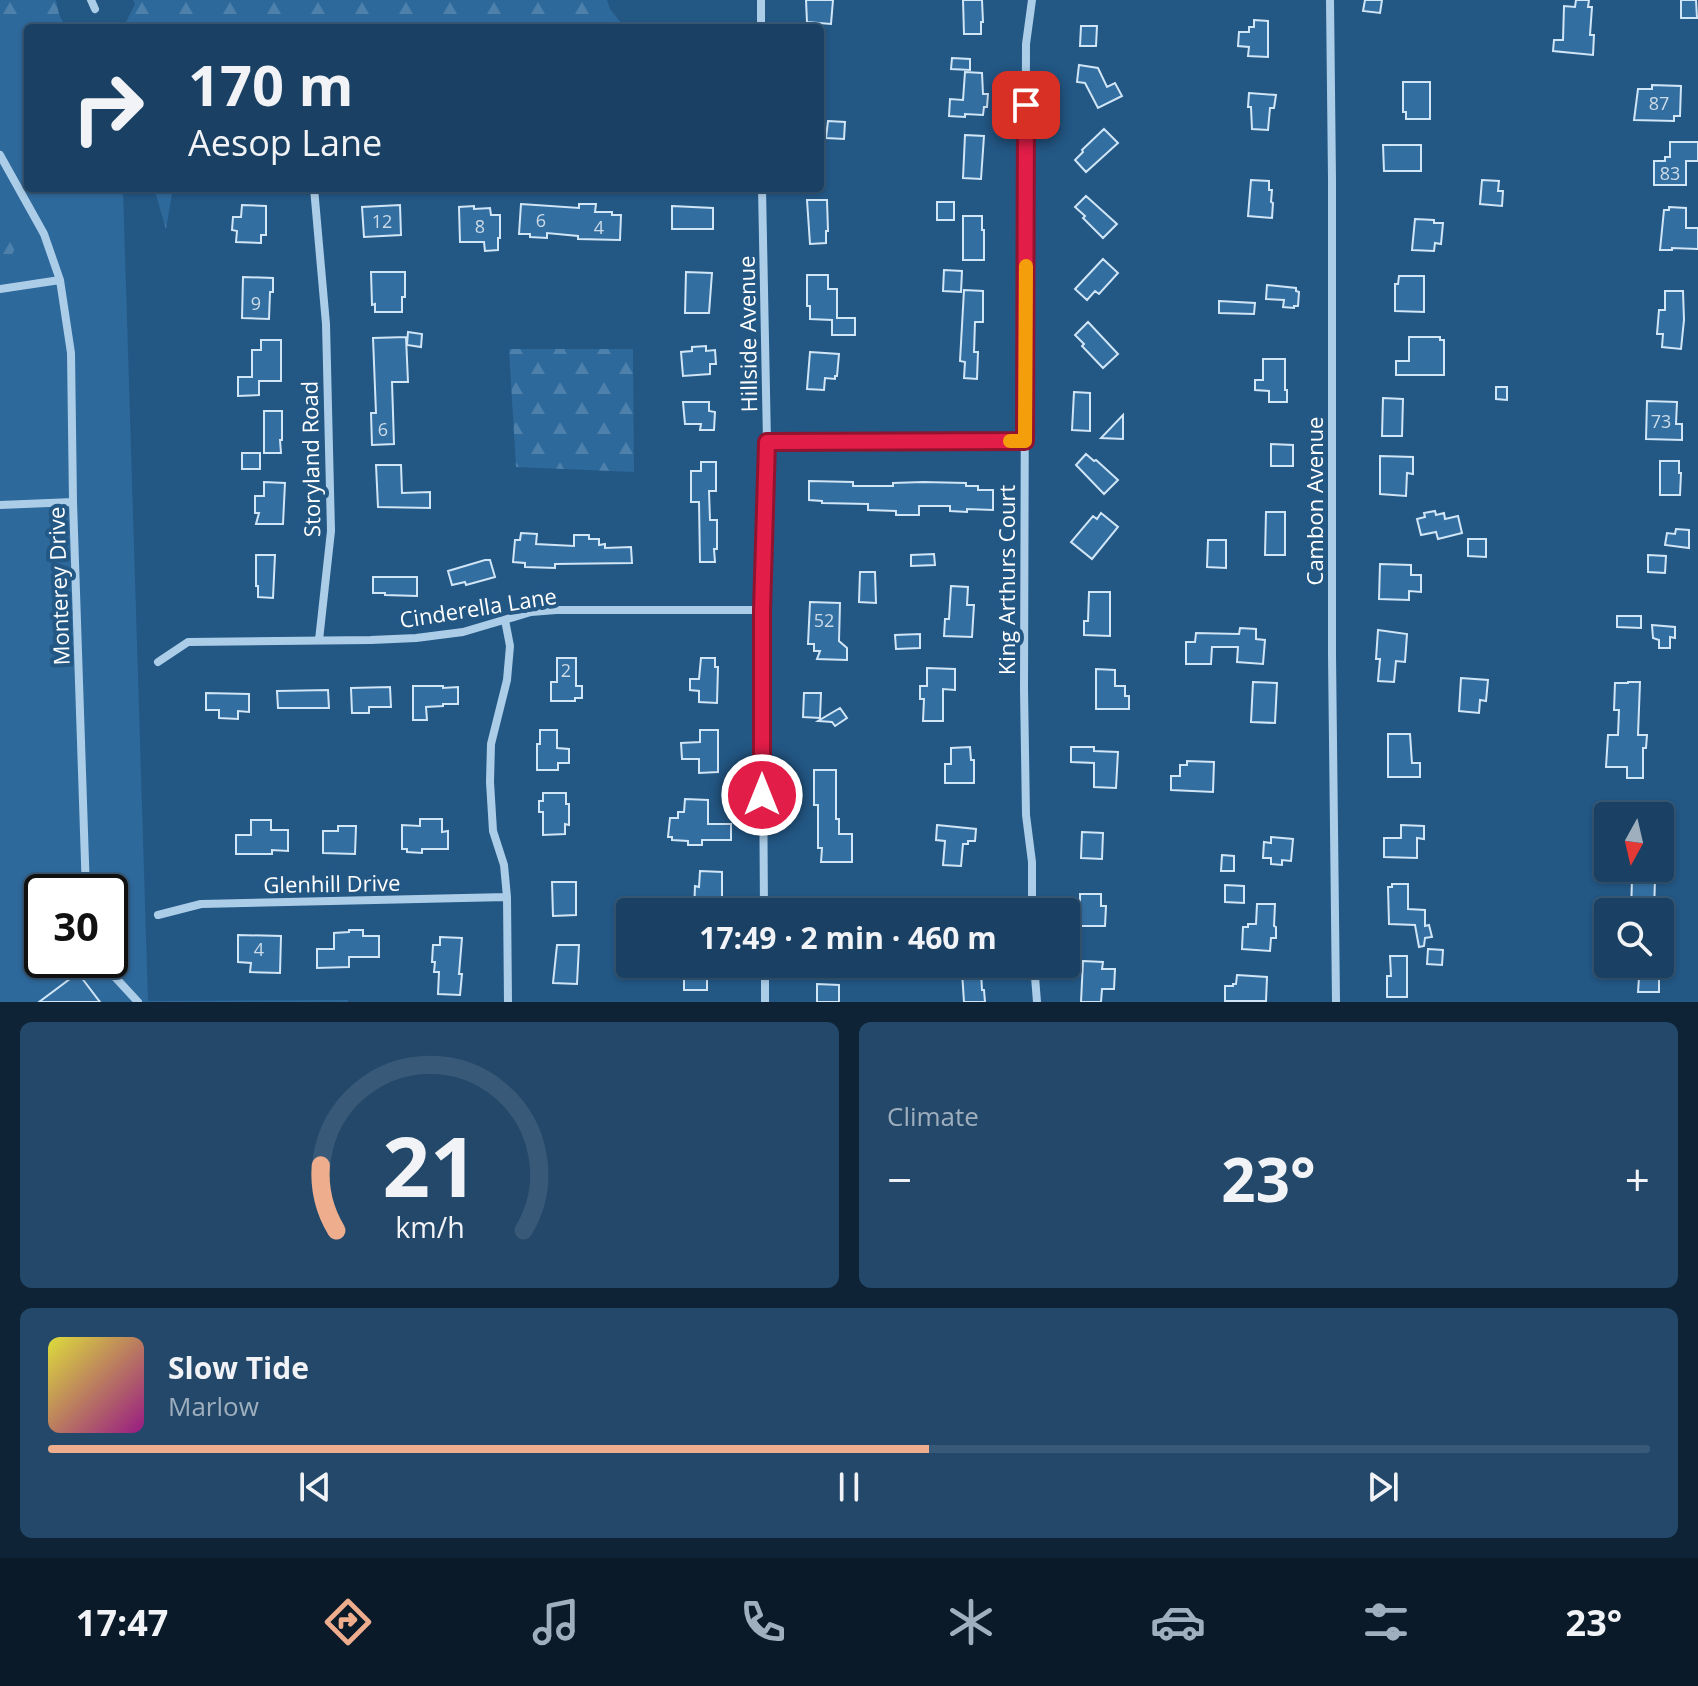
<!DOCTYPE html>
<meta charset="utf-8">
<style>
body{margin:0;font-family:"Open Sans",sans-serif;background:#234869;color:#f1f3f6;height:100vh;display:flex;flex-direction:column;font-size:30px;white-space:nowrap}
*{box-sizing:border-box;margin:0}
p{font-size:26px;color:#9fafbe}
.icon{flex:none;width:44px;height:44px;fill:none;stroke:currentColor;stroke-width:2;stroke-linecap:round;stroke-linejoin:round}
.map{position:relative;height:1002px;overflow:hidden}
.drawer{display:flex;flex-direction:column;gap:20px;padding:20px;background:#0e2436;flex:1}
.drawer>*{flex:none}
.guide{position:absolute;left:24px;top:24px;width:800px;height:168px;border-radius:8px;box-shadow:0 2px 6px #0004,0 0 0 2px #385a78;background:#1a4163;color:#f1f3f6;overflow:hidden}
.needle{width:52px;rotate:188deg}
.tools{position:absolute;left:1594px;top:802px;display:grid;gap:16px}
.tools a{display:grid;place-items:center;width:80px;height:80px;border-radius:8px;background:#1a4163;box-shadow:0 2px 6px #0004,0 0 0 2px #385a78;font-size:40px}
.speed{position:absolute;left:24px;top:874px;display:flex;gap:16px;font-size:40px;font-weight:700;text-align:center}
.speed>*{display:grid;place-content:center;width:104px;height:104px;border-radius:50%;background:#1a4163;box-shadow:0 2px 6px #0004,0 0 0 2px #385a78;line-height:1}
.speed .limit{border:4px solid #111;border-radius:12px;background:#fff;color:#111}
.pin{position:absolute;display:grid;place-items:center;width:68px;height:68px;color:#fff;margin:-34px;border-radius:16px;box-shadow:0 4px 12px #0006}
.me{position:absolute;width:88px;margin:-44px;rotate:0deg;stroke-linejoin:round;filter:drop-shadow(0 0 6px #0008)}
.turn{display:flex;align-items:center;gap:28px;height:168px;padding:0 32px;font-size:36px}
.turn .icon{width:104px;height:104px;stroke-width:2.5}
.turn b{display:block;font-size:56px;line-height:68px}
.big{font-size:60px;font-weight:700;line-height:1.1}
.drawer .widget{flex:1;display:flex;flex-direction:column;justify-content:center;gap:12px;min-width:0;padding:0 28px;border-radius:12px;background:#234869}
.drawer .dial{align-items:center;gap:0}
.dial svg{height:208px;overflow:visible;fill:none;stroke:#385a78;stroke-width:7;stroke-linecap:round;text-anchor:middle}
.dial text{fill:#f1f3f6;stroke:none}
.song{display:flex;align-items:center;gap:24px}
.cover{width:96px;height:96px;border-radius:12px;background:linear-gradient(135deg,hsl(60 70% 55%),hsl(310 70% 35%))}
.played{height:8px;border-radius:4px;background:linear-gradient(90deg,#eead8d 55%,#385a78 55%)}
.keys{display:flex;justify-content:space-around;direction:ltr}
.heat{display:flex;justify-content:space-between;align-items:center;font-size:44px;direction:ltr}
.drawer .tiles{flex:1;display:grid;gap:20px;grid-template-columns:1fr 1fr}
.widget:last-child{grid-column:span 2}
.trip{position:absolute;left:616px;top:898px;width:464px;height:80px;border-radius:8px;background:#1a4163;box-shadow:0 2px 6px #0004,0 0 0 2px #385a78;font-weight:700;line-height:80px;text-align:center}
.tabs{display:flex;height:128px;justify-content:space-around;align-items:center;background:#0a1a28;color:#9fafbe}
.tabs .icon{width:56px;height:56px}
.tabs .selected{color:#eead8d}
.tabs b{font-size:36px;color:#f1f3f6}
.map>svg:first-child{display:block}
.grass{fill:#2e699c;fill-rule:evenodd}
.forest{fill:url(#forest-firs)}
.building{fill:#336ea1;stroke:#d0e5f6;stroke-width:2}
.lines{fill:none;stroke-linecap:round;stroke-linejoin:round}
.minor{stroke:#accde8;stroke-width:8}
.route-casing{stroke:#92132f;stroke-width:20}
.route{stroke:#e11d48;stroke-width:14}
.slow{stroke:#f59e0b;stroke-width:14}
.labels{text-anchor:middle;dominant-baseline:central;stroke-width:8;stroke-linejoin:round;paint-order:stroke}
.number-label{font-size:18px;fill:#ccdbe8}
.street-label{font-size:22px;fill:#fff;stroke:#235784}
</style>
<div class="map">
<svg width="1698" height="1002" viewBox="0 0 1698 1002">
<defs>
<pattern id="forest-firs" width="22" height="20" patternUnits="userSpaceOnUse" patternTransform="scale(2)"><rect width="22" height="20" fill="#2e699c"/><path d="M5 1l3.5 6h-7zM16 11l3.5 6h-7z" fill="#4d80ab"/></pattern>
</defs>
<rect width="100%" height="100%" fill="#235784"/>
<path class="grass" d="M0 25 28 32V188H123L148 1001 348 1000V1002H0ZM42 892H110V960H42Z"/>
<path class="forest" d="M0 0H56L59 14 66 28H28V42L22 37 0 35Z
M133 0H607L610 9 621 23 619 28H503L468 22 455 28H278L263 26 258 28H123L135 4Z
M154 188H173L166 229Z
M0 214 17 244 10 259 0 267Z
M509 349H633L634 472 516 467Z"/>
<path class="building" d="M806 0H833L831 24 807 22Z
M963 0H982L983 22H981V34H964Z
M1365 0H1382L1380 13 1363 11Z
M1576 0H1589L1588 7H1592L1590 35H1594L1593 55 1553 51 1554 40H1563L1564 6 1575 7Z
M1681 0H1696L1697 18H1681Z
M1254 20 1268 21V57L1248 56 1249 47 1238 46 1239 32H1249V27H1254Z
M1081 26H1097L1096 46H1080Z
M952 58 970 59V70L951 69Z
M1079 65 1098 68 1107 87 1115 83 1122 96 1098 108 1085 83 1077 82Z
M965 72 982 73 983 94H988L987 107H984L983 115 965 114V117L949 116 950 99 963 100Z
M1403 82H1430V119H1406V112H1403Z
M1652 85 1681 86 1680 116H1674V121L1634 120 1638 89H1652Z
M1249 93 1276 95 1274 108H1270L1268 130 1252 129 1251 107H1248Z
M828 121 845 122 844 139 826 138Z
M1104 129 1118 143 1086 172 1075 160 1083 152 1082 150Z
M965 135 984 136 981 179 963 178Z
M1670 142H1698V161H1686V185H1654V161H1665V157H1670Z
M1383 145H1421V171H1384Z
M1251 180 1269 181V190H1272L1271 202 1273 203 1272 218 1248 216Z
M1482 180 1499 181 1498 191H1503L1502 206 1480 204Z
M1086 196 1117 224 1103 238 1083 218 1085 216 1075 207Z
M807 200H827L828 231H826V243L810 244Z
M937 202H954V220H937Z
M521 204 579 208V204H596L595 212H612V215H621L620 240 578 239V236L547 233V238L530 237V234H519Z
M242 205 266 206V235H261V243L236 242 237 231 232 230 233 217H241Z
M400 205 401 235 364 237 362 207Z
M474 206V209L490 208 491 215H500V238H498V250L485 251 484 242H460L459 207Z
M672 206 713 208V229H672Z
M1669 207 1686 208V228H1698V249L1672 248V250H1660L1664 210H1669Z
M963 216H982V230H984V260H963Z
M1415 219 1434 220V223H1443L1441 244 1435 243 1434 251 1412 250Z
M1103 259 1118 273 1099 294 1095 291 1087 300 1075 289Z
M944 270 962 271 961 292 943 291Z
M371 272H405V297H402V312H375V304L372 305Z
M686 272 712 273 709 313H685Z
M807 275H828V289H837V318H855V335H832V320L810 319V306H807Z
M1399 276H1424V312L1395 311V284H1398Z
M243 277 273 278V292H270L269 319 242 318Z
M1267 285 1296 288V291L1299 292 1298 306H1294V308L1283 307 1284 300 1266 299Z
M964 290 983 291V322H975L974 352H978L977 379 964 378 965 362 960 361Z
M1665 291H1683L1684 320 1681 349 1662 347 1663 334H1657L1659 310H1665Z
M1219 301 1255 303 1254 314 1219 313Z
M1088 322 1118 354 1103 368 1082 346 1084 344 1075 335Z
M408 332 422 334 421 347 407 345Z
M406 337 408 382H392L394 444 372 445 371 413H376L373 338Z
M1409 337H1440V340H1444V375H1396V361H1409Z
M261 340H281V381H259V395L238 396V377H252V350H261Z
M706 346V351L715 350 716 364H710V374L683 376 681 352 692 351V347Z
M810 352 839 354 837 376H835V379L825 378 824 390 807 389Z
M1263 359H1285V390H1287V402H1269V391L1255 390V380H1263Z
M1496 387H1507V400L1496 399Z
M1074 392 1090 393V431L1072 430Z
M1383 398 1403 399 1402 436H1382Z
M1647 401 1677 402 1676 424H1682V440L1646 439Z
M683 402H709V411L715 412 714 430H700L701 424H685Z
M264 411H282V440H280L281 453H264Z
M1123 415V439L1101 438Z
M1271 444 1293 445V466H1271Z
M242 453H260V469H242Z
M1086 454 1094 461 1096 460 1118 480 1104 494 1076 465Z
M1380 456 1413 457V474L1407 473 1406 496 1380 494Z
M1660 461H1679V473H1681L1680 495H1660Z
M701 462H716V491H709L710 520H717V549H714L715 562H700L699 502H691V471H701Z
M376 465H401L402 493 430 492V508L378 507Z
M809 481 853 482V486H893V483L923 482 966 483V486H978V490H993V510L967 509V512L950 511V506H919V515H896V511L868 510V504L822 503V501L809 500Z
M264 482 285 483 283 524H256L259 513H255V496H264Z
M1435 511 1436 515 1444 513 1445 519 1458 516 1462 533 1438 539 1436 532 1421 535 1417 519 1425 517 1424 513Z
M1266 512H1285V555H1265Z
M1101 513 1118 527 1092 559 1071 542 1093 516 1097 519Z
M1676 529 1689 530V548L1665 545 1667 533 1675 534Z
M521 533 537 534 536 544 574 546V535H589V539H599V545L605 544V548L631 547 632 563 555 564V568L525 567V563L513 562 515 540H520Z
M1468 539H1486V557L1468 556Z
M1208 540H1226V568L1207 567Z
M934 554 935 565 911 566V555Z
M256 555H275L273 598 258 597V586H256Z
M1648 555 1666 556 1665 573 1648 572Z
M485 560H490L495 577 466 585 465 582 452 585 448 571Z
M1380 564 1411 565V575H1421V592L1409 591V600L1379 599Z
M860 572H875L876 603 859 602Z
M373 577H417V596L385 595V593H373Z
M951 586 968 587 967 605H974L972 637 944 636 945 619H949Z
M1089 592H1110V636L1084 635V621H1088Z
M810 602 840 603 839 641 847 648V660L817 659 820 651H814V644H808Z
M1617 616H1641V628L1617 627Z
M1652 625 1675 627V638L1670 637V648H1659V640L1653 638Z
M1240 628 1256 629V639L1265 640 1263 664 1237 662 1238 647H1212L1211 664H1186V642H1195L1196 633 1239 634Z
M1378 630 1407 634 1405 662 1396 661 1394 682 1378 681 1380 659H1376Z
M920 634V648L896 649 895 635Z
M557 658H576V686H582V698H575V701H551V682H557Z
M701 658H715V667H718L717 703 699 702V691L690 690V679H699Z
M927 668 955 669V690L943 689V721H923L924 699H920V686H927Z
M1096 669 1115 670V686H1125V696H1129V709H1096Z
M1461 678 1488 680 1486 701 1480 700 1479 713 1459 711Z
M1253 682 1277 683 1275 723 1251 722Z
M1628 682H1640L1638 735H1647L1646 748H1643V778H1627V767H1606L1608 735H1618L1619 710H1614L1615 683H1628Z
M413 686H443V688L458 687V704H443V706L426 707 427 720H413Z
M390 687 391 707H369V713H352L351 688Z
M328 690 329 708H278L277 691Z
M206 693 249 694V712L238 711V719L219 718V710H206Z
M804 693H821L820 718 803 717Z
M840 708 847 718 835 726 832 722 818 721Z
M540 730H557V748L569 749V763H558V770H537V744H540Z
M700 730H718V772L699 773V759H682L681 743 700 742Z
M1388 734H1410L1412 763H1420V777H1388Z
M970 747 971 760H974V783H945V764H951V748Z
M1071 747H1094V751L1118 752 1116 788 1094 787V763L1071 762Z
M1187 761 1214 762 1213 792 1171 790V776H1180V765H1187Z
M814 770H836V819H839V834H852V862H821L822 848H818V805H814Z
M543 793H566V804H569V825L565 824V834L543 835V812H539V801H543Z
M685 799 708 800V824H731V840H702V845H688V841L672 840V837H668L670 818H678V812H684Z
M420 819H442V832L448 831V849H422V853L407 852V849H402V825L420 826Z
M251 820H271V830H288V851L272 850V854H236V835H251Z
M937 825 976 829 975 841H968V844H963L961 866 943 865 945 841 936 840Z
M1401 825 1424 826V839L1417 838V858L1384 857V838H1401Z
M338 826H356L355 854 323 853V831H338Z
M1082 832 1103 833 1102 859 1081 858Z
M1271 837 1293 839 1291 861 1282 860V865L1271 864V858H1263L1264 842 1271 843Z
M1222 855 1234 856V871H1221Z
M700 871 722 872V907H718V912H694L695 886 699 887Z
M1632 879H1655L1654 912H1631Z
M552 882H576V915L553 916Z
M1392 884H1408V909L1425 910V926L1429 925 1432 937 1425 938 1424 946 1419 947 1415 925 1389 924 1388 887H1392Z
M1225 885 1244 886V903L1225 902Z
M1080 894H1101V906H1106L1105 926H1080Z
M959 897 978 898 977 912H958Z
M1257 904H1275L1274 926 1276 927V938H1271L1270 951 1242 949 1243 927H1248V924H1256Z
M349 930H363V936H379V957H349V967L317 968V949H334V933L349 932Z
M238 935 281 936 280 973 250 972 251 963 238 962Z
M440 937 462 938 459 974H462L460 995 438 994 439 972H434L435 962H432L433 945H440Z
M557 945H579L577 984 553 983Z
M1428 949 1443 950 1442 965 1427 964Z
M1390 956H1407V997H1387V976H1391Z
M1083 961 1103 962 1102 969H1115L1114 989H1102L1101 1002H1081Z
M1619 964H1659V992H1638L1639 978H1618Z
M684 969H707V990H684Z
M981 971 982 990H984L985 1002H964L962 972Z
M78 973 100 1002H39Z
M1237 975 1267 977 1266 1001H1225V986H1233V984H1236Z
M817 984 839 985V1002H817Z"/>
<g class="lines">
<path class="minor" d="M91 0 95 9
M761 0V28
M1032 0 1026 44 1024 689 1026 815 1032 862V912
M1330 0 1332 179V655L1336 1002
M0 155 44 234 60 280 71 353 73 502 86 892
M314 188 326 324 331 531 319 640
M762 188 767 442 762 610 764 912
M0 289 60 280
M767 442 1025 441
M0 505 73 502
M505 620 510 646 507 680 491 744 490 782 493 831 504 865 507 897 508 1002
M158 662 188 642 371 640 416 638 463 632 531 612 556 610H762
M158 915 201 904 507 897
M105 960 114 976 138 1002
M765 964V1002
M1034 964 1037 1002"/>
</g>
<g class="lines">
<g class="route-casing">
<path id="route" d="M762 795V610L767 442 1025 441 1026 105"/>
</g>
<use href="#route" class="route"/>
<path class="slow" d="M1010 441H1025L1026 266"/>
</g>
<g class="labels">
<g class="number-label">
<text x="1659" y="103">87</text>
<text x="1670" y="173">83</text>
<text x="541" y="220">6</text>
<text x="382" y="221">12</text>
<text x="480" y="226">8</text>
<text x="599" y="227">4</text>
<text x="256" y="303">9</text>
<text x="1661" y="421">73</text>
<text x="383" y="429">6</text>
<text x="824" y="620">52</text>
<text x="566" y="670">2</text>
<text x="259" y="949">4</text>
</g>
<g class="street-label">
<text transform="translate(747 334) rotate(-91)">Hillside Avenue</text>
<text transform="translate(310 459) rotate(-91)">Storyland Road</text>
<text transform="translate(1314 501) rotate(-90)">Cambon Avenue</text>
<text transform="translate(1006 580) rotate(-90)">King Arthurs Court</text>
<text transform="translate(58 586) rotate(-92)">Monterey Drive</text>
<text transform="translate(478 607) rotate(-9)">Cinderella Lane</text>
<text transform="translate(332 883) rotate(-1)">Glenhill Drive</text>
</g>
</g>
</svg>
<div class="tools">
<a><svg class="needle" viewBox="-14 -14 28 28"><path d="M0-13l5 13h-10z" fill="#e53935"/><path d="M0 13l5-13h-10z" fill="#9fafbe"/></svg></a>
<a><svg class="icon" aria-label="search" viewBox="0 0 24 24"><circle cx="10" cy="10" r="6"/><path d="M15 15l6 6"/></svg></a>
</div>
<div class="speed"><div class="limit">30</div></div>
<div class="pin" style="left:1026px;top:105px;background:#d93025"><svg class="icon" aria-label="arrive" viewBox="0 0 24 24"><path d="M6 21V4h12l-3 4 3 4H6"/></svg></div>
<svg class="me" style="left:762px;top:795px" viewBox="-20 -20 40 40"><circle r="17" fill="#e11d48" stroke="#fff" stroke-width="3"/><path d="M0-11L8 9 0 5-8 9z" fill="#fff"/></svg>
<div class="trip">17:49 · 2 min · 460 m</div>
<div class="guide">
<div class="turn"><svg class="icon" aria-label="right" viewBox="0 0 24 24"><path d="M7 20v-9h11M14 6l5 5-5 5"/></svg><div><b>170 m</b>Aesop Lane</div></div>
</div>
</div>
<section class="drawer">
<div class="tiles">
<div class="widget dial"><svg viewBox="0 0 100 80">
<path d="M14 69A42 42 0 1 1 86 69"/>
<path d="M14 69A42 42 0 0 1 8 44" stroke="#eead8d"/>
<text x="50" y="56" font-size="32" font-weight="700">21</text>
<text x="50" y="72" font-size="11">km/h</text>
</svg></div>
<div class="widget"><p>Climate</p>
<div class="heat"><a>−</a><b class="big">23°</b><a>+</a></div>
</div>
<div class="widget">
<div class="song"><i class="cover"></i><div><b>Slow Tide</b><p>Marlow</p></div></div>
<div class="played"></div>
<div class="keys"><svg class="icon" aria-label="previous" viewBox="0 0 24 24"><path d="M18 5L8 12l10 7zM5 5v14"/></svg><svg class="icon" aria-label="pause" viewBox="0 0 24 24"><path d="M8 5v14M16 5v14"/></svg><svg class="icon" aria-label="next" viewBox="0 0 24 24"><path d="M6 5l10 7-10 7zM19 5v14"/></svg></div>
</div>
</div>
</section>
<nav class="tabs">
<b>17:47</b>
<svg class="icon selected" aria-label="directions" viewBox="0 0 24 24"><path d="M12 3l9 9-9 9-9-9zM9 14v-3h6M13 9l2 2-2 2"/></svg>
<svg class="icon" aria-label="music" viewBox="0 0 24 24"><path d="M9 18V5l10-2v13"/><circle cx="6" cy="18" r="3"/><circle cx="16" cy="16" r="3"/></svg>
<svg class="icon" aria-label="phone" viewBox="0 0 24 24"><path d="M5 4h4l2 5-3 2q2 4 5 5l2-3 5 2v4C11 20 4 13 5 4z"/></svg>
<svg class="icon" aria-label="climate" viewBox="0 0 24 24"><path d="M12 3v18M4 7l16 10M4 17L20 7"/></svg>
<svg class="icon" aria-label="car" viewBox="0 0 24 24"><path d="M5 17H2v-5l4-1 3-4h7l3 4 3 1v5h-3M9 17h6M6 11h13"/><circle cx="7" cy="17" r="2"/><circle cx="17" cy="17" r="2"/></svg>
<svg class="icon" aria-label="filters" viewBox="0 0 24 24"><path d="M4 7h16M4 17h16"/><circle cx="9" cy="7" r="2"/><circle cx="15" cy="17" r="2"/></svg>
<b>23°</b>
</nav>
